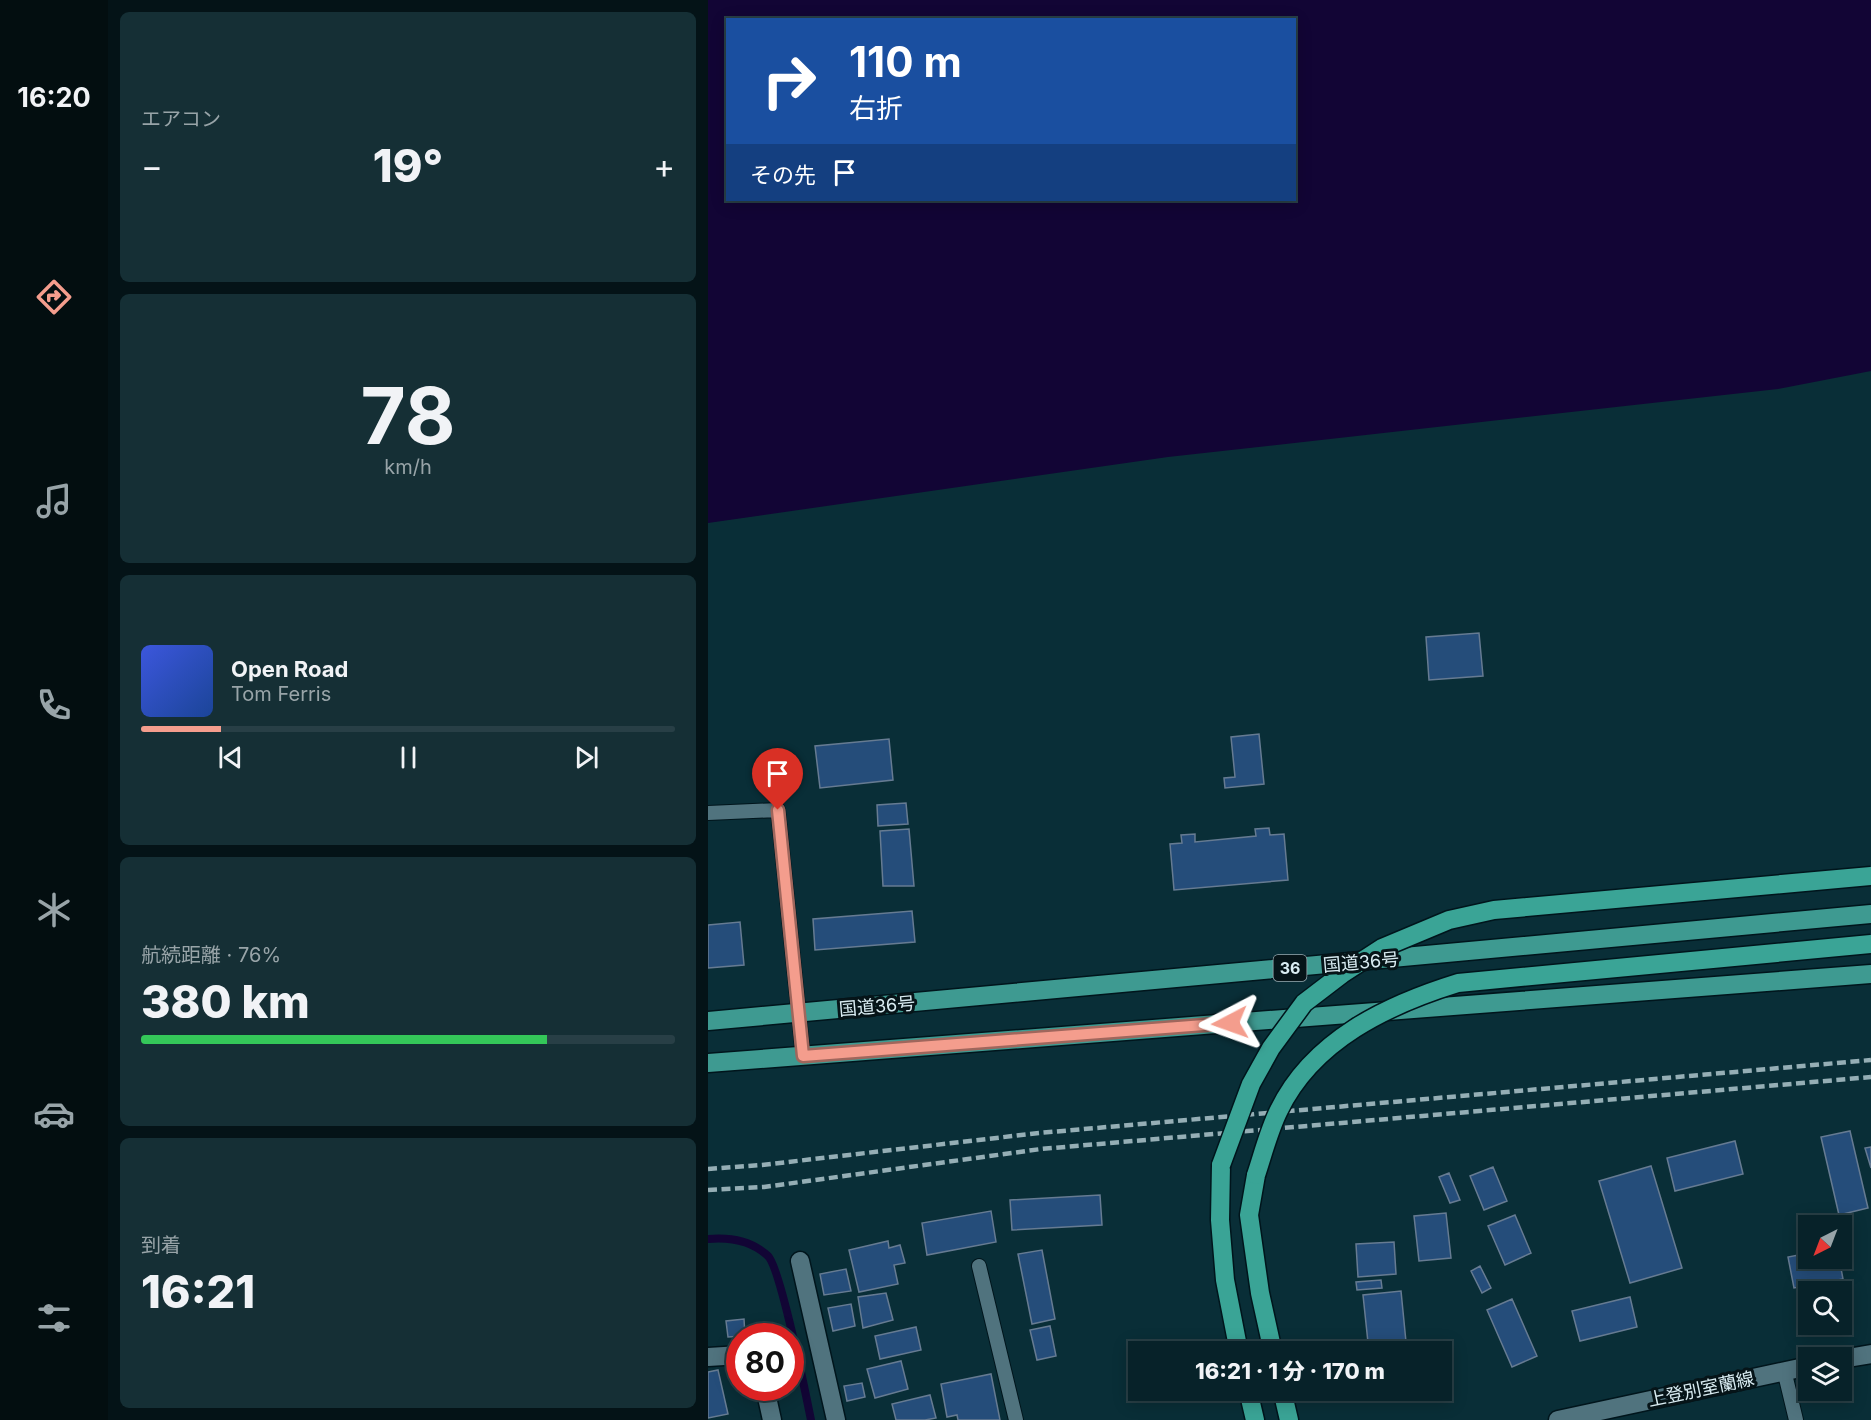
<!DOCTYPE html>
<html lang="ja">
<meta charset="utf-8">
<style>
body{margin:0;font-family:Inter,"Noto Sans JP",sans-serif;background:#152f35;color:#f1f3f6;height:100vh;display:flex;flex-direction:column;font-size:22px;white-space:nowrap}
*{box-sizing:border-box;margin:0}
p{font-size:20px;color:#98a4a8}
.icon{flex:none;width:33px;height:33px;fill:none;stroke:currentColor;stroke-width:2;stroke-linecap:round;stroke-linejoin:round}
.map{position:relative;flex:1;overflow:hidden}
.details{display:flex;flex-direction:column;gap:12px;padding:12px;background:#041317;width:600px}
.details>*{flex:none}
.guide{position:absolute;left:18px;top:18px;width:570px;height:183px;border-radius:0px;box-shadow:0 3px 15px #0003,0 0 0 2px #283f46;background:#1a4fa0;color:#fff;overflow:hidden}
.needle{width:39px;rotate:222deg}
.controls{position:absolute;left:1090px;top:1215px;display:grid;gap:12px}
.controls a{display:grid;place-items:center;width:54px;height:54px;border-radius:0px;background:#072229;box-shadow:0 3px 15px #0003,0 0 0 2px #283f46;font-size:30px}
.speed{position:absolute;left:18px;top:1323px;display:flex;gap:12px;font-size:30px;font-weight:700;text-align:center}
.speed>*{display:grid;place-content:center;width:78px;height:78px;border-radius:50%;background:#072229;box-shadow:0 3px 15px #0003,0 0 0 2px #283f46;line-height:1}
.speed .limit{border:9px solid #d22;background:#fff;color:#111}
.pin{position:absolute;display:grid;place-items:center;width:51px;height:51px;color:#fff;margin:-62px -26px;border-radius:50% 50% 50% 0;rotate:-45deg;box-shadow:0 0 6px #0007}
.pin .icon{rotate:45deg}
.me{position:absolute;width:66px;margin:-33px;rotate:266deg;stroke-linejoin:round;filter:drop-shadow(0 0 4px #0008)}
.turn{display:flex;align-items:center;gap:21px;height:126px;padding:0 24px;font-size:27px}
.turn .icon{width:78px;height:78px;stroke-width:2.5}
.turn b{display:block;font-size:42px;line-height:51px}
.then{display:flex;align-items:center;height:57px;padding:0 24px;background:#0003;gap:12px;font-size:22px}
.big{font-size:45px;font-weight:800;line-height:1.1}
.details .widget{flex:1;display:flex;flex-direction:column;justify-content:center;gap:9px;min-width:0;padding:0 21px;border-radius:9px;background:#152f35}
.details .dial{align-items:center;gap:0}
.dial b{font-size:78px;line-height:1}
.song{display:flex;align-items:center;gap:18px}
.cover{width:72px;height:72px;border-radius:9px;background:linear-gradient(135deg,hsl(230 70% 55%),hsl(220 70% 35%))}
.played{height:6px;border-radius:3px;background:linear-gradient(90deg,#f49d8d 15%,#283f46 15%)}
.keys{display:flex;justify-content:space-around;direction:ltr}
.heat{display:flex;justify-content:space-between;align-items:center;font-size:33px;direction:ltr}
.charge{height:9px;border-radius:4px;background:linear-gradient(90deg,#34c759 76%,#283f46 0)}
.trip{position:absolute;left:420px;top:1341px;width:324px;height:60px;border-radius:0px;background:#072229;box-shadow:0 3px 15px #0003,0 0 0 2px #283f46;font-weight:800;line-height:60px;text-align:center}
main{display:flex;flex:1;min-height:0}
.dock{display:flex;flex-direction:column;width:108px;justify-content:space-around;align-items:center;background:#030e10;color:#98a4a8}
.dock .icon{width:42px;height:42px}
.dock .current{color:#f49d8d}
.dock b{font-size:27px;color:#f1f3f6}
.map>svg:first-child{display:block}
.water{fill:#120535;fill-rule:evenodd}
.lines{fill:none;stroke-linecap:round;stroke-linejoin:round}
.stream{stroke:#120535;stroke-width:8}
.building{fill:#254d7a;stroke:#667b92;stroke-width:1.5}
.service-casing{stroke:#00151c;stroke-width:16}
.minor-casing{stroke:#00151c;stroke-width:21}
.secondary-casing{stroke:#00151c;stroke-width:21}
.trunk-casing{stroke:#00151c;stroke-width:21}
.motorway-casing{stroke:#00151c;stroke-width:21}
.service{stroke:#50737e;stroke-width:14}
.minor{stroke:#50737e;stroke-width:18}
.secondary{stroke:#50737e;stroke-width:18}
.trunk{stroke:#3e9a91;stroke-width:18}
.motorway{stroke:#3aa496;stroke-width:18}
.rail{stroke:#95aeb5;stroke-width:4.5;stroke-dasharray:9 4.5;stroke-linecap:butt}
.motorway-bridge-casing{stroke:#00151c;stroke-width:21;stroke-linecap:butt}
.motorway-bridge{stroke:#3aa496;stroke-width:18}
.route-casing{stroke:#9f665c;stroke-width:15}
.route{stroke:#f49d8d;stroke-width:10}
.labels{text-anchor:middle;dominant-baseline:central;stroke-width:6;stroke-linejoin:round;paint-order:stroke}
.shield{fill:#061418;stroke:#9aabb1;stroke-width:1.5}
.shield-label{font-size:16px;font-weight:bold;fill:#d9ecf2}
.street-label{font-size:18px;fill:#d9ecf2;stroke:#061418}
</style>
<main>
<nav class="dock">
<b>16:20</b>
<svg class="icon current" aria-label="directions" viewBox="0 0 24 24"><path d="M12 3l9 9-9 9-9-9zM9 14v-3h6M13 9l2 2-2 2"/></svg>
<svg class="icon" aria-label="music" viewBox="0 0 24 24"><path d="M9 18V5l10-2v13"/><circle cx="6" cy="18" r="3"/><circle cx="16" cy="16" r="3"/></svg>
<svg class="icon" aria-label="phone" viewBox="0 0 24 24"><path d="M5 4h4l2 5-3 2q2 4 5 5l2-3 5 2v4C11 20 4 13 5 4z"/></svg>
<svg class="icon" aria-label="climate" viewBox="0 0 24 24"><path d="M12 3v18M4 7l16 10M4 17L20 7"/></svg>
<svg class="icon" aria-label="car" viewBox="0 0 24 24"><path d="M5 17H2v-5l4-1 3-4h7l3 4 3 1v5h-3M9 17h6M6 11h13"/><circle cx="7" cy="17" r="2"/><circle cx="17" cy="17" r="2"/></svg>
<svg class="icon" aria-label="filters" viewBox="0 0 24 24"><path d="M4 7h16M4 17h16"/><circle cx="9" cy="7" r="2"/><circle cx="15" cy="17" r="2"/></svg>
</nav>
<section class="details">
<div class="widget"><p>エアコン</p>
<div class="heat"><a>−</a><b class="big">19°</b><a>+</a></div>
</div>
<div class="widget dial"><b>78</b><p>km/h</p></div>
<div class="widget">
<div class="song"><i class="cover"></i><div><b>Open Road</b><p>Tom Ferris</p></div></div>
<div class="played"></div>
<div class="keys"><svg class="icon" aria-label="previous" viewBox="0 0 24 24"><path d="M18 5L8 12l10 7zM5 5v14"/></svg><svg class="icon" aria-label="pause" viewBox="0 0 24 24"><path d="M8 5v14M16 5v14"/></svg><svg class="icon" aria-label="next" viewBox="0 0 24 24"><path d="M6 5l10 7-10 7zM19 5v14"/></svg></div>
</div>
<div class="widget"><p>航続距離 · 76%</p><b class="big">380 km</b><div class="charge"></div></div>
<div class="widget"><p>到着</p><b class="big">16:21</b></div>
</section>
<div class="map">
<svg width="1163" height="1420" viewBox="0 0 1163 1420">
<rect width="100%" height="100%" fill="#092e37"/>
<path class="water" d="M0 0H1163V371L1070 389 460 457 0 523ZM20 20H586V200H20Z"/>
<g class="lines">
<path class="stream" d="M0 1239C22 1237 43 1240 60 1256 72 1267 98 1395 103 1420"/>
</g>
<path class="building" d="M771 633 775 676 721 680 718 637Z
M551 734 556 784 517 788 516 778 527 777 523 737Z
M181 739 185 780 112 788 107 746Z
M198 803 200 824 170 826 169 805Z
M561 828 562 835 576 834 580 880 466 890 462 844 474 843 473 835 487 834V842L548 836 547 829Z
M201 829 206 886H175L172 831Z
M204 911 207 942 107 950 105 919Z
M32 922 36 965 0 968V925Z
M1142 1131 1160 1208 1131 1215 1113 1137Z
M1027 1141 1035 1174 967 1191 959 1158Z
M1163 1147V1168L1157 1148Z
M943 1166 974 1268 922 1283 891 1181Z
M785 1167 799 1201 776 1210 762 1176Z
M741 1173 752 1200 742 1203 731 1177Z
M392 1195 394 1225 304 1230 302 1200Z
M283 1211 288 1242 219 1255 214 1223Z
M738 1213 743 1258 711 1261 706 1216Z
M807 1215 823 1253 797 1265 780 1226Z
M180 1241 181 1248 192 1245 197 1263 186 1265 190 1284 151 1292 141 1250Z
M686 1242 688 1274 650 1277 648 1244Z
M334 1250 347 1319 324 1324 310 1254Z
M1101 1253V1258H1131L1135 1279 1086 1288 1080 1257Z
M772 1266 783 1288 774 1293 763 1271Z
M138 1269 143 1291 116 1295 112 1274Z
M673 1280 674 1288 649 1290 648 1282Z
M693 1291 699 1352H661L655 1295Z
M178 1293 185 1320 155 1328 150 1297Z
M922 1297 929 1327 872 1341 864 1311Z
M804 1299 829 1356 804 1367 779 1310Z
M143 1304 147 1326 125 1331 120 1308Z
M36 1319 37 1336 20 1337 18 1321Z
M342 1326 348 1356 329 1360 322 1330Z
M208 1327 213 1350 172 1359 167 1336Z
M193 1361 200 1389 167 1398 159 1369Z
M10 1370 20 1414 0 1418V1372Z
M283 1374 292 1420H250L249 1415 239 1417 233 1384Z
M154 1383 157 1397 139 1401 136 1386Z
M222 1395 228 1418 217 1420H188L184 1404Z"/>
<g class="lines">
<g class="service-casing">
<path id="service" d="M0 813 70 810 95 1056
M271 1266 308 1420
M1076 1370 1088 1420"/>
</g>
<g class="minor-casing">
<path id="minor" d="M92 1261 128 1420
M0 1357 32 1355
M57 1388 64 1420"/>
</g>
<g class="secondary-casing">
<path id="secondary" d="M1134 1359 1163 1354
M850 1420 1101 1366"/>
</g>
<g class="trunk-casing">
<path id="trunk" d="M0 1021 1163 914
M0 1063 1163 974"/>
</g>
<g class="motorway-casing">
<path id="motorway" d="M513 1165 512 1220 517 1280 531 1352
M548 1175 541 1215 552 1293 565 1352
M540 1390 547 1420
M574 1390 581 1420"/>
</g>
<use href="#service" class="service"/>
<use href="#minor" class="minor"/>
<use href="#secondary" class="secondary"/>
<use href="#trunk" class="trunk"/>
<use href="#motorway" class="motorway"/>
<path class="rail" d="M0 1169 54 1165 331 1133 1163 1060
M0 1190 56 1187 333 1149 1163 1077"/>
<g class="motorway-bridge-casing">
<path id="motorway-bridge" d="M513 1165 543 1084 563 1048 596 1003 634 974 674 948 741 920 786 910 1163 876
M548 1175C555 1154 561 1130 571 1110 605 1040 679 1005 750 983L1163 944"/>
</g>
<use href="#motorway-bridge" class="motorway-bridge"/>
</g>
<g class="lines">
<g class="route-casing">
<path id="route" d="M70 810 95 1056 522 1023"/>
</g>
<use href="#route" class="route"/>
</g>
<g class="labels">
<rect class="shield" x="565.5" y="955" width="33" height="26" rx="4.5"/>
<g class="shield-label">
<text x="582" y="968">36</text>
</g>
<g class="street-label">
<text transform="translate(653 962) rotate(-5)">国道36号</text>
<text transform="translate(169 1006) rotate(-5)">国道36号</text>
<text transform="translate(993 1389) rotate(-12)">上登別室蘭線</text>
</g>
</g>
</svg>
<div class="controls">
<a><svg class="needle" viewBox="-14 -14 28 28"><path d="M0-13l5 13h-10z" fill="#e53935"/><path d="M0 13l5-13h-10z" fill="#98a4a8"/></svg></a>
<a><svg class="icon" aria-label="search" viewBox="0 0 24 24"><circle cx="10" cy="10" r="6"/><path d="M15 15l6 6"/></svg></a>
<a><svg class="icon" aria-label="layers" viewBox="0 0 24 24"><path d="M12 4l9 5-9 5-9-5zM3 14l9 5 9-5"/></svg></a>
</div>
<div class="speed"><div class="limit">80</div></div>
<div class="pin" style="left:70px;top:810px;background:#d93025"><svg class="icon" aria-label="arrive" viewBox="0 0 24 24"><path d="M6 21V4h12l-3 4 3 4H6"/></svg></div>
<svg class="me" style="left:522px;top:1023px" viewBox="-20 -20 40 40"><path d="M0-17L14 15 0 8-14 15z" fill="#f49d8d" stroke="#fff" stroke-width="4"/></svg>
<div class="trip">16:21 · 1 分 · 170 m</div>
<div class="guide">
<div class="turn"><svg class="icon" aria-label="right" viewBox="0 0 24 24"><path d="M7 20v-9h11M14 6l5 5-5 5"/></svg><div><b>110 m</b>右折</div></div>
<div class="then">その先<svg class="icon" aria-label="arrive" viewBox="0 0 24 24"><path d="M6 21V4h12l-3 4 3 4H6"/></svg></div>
</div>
</div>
</main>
